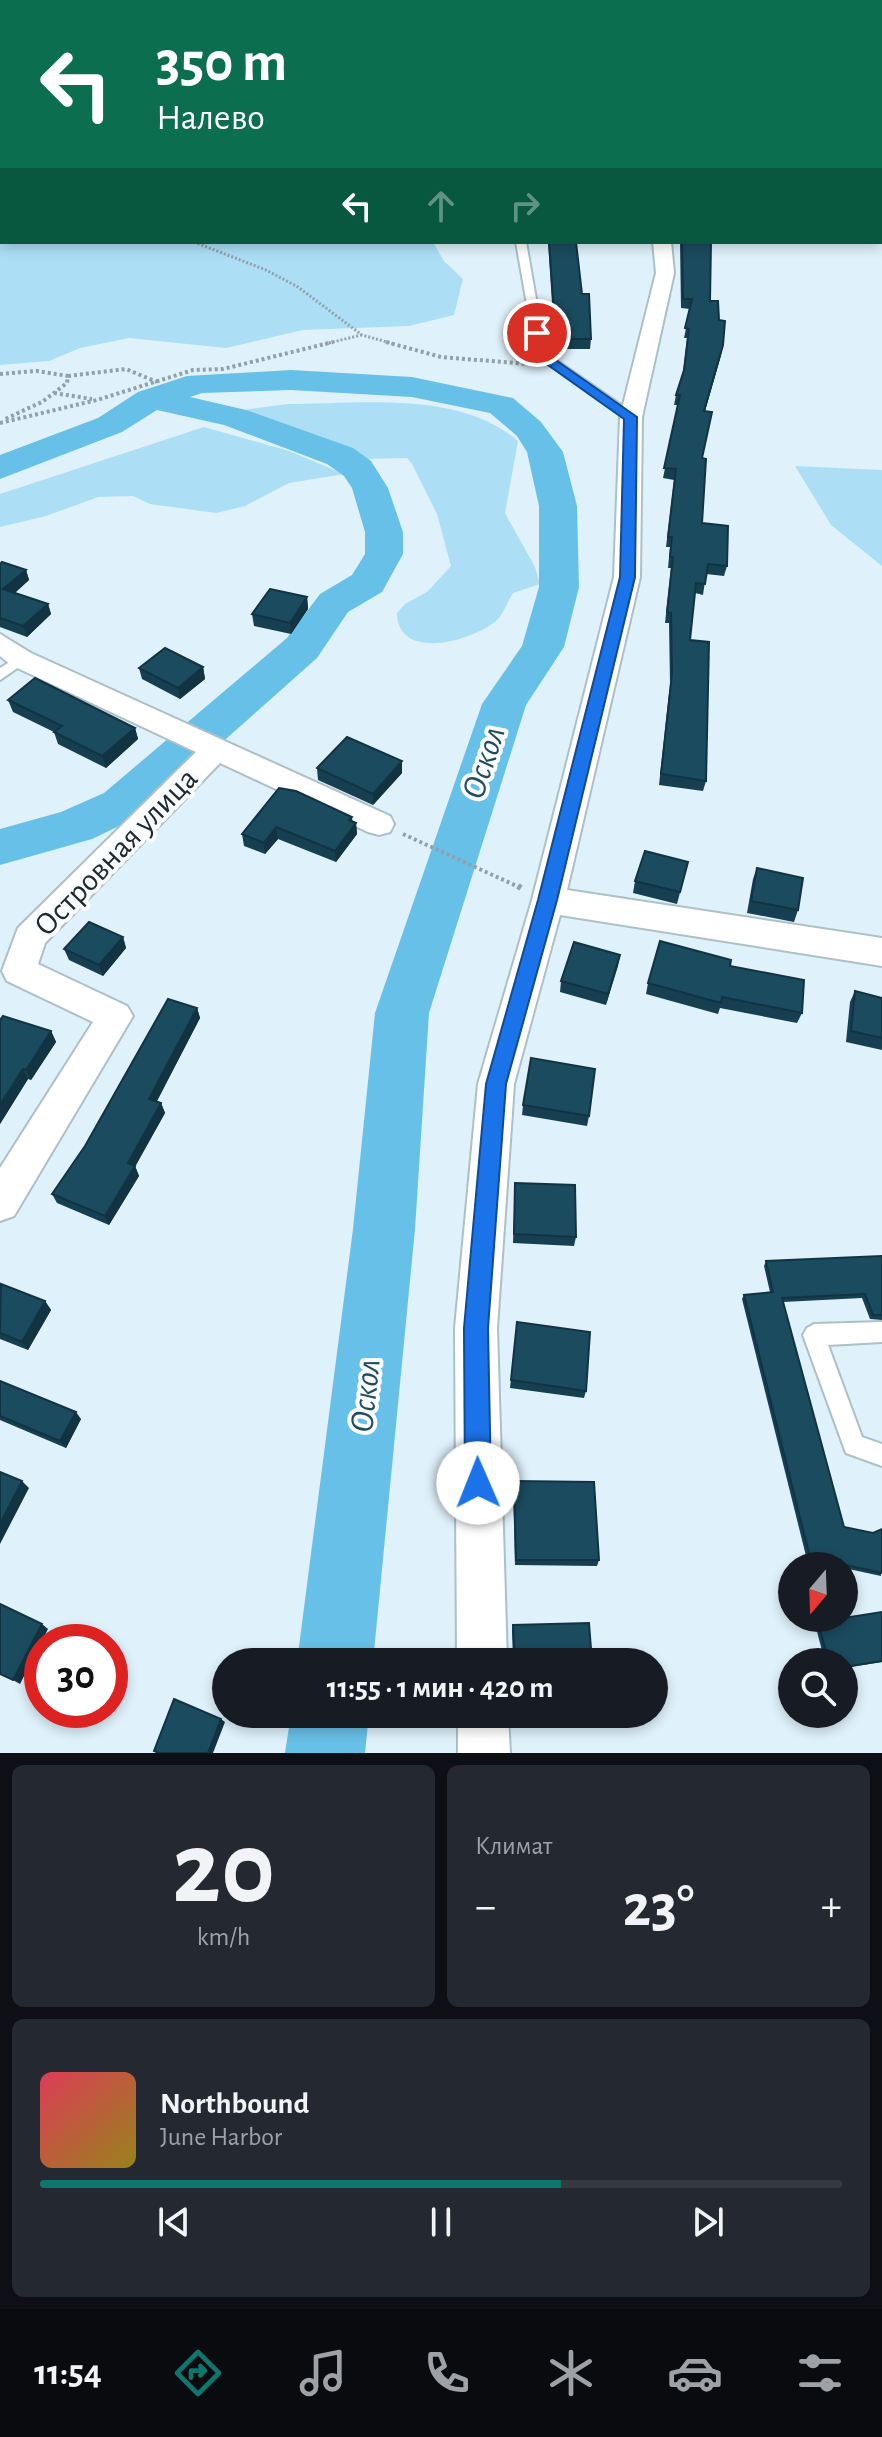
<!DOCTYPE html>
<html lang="ru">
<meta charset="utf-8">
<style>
body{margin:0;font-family:"Alegreya Sans",sans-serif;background:#242831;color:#f1f3f6;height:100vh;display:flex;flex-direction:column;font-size:30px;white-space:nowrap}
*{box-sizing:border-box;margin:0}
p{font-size:26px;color:#9ea1a6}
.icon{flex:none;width:44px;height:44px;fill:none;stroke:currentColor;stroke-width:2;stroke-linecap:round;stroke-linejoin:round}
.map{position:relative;height:1753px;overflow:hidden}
.details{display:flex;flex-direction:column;gap:12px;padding:12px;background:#0d0f14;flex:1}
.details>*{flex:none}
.top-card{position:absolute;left:0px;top:0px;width:882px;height:244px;box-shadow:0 4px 12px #0003;background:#0b6e4f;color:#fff;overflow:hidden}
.needle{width:52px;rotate:199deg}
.buttons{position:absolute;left:778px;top:1552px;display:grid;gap:16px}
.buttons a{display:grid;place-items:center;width:80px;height:80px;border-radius:50%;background:#171b24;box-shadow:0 4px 12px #0003;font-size:40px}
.speed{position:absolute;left:24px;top:1624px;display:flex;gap:16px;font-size:40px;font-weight:700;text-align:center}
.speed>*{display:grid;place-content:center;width:104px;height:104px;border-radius:50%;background:#171b24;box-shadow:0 4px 12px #0003;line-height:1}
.speed .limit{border:12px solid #d22;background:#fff;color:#111}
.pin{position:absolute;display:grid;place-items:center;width:68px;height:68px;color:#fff;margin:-34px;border:4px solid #fff;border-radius:50%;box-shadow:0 2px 8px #0007}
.me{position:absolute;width:88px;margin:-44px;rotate:359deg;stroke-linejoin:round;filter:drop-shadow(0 0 6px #0008)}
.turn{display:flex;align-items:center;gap:28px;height:168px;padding:0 24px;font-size:36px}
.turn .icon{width:104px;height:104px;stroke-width:2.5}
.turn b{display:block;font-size:56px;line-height:68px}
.lanes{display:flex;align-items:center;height:76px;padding:0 24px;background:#0003;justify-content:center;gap:40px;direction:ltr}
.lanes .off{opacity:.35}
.big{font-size:60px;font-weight:700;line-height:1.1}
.details .widget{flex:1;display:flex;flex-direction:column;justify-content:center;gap:12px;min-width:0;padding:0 28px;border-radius:12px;background:#242831}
.details .dial{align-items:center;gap:0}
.dial b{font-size:104px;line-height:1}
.song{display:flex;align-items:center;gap:24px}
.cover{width:96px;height:96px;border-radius:12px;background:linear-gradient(135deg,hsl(350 70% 55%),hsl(50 70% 35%))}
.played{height:8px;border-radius:4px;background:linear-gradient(90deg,#0f766e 65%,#363941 65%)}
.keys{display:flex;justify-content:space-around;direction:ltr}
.heat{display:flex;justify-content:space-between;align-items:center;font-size:44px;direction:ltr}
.details .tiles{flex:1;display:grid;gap:12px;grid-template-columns:1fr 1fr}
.widget:last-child{grid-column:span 2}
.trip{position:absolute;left:212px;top:1648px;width:456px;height:80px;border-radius:40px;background:#171b24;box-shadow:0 4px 12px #0003;font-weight:700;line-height:80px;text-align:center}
.tab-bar{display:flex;height:128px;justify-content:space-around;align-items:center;background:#090b0e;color:#9ea1a6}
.tab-bar .icon{width:56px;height:56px}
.tab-bar .current{color:#0f766e}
.tab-bar b{font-size:36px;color:#f1f3f6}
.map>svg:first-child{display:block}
.green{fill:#acdff6}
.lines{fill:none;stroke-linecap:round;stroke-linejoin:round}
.river{fill:#67c0e7;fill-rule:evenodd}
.service-casing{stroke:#adbfc7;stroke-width:4}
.minor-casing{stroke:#adbfc7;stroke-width:4}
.path-far2{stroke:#93a0a7;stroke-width:3;stroke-dasharray:2 2;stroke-linecap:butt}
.path-far1{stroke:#93a0a7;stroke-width:4;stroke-dasharray:3 3;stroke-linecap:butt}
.path{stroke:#93a0a7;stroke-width:6;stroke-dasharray:5 5;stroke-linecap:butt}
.service{fill:#fff;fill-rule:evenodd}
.minor{fill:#fff;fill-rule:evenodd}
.wall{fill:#164052}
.shaded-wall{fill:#123442}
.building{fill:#1a4b5f;stroke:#123442;stroke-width:2}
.route{fill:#1a73e8;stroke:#114b97;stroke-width:2}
.labels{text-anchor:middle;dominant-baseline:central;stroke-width:8;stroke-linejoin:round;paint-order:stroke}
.street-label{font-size:32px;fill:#22292c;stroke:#f8fcfe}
.water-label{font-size:34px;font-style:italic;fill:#254c5d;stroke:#f8fcfe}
</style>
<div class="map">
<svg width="882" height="1753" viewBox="0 0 882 1753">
<rect width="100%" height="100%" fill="#dff1fb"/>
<path class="green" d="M149 0H585L586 2H146Z
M0 200 2 242H433L444 261 463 279 454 315 409 326 303 330 226 348 129 338 80 348 49 361 0 365Z
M288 404C360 404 459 390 518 441L505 513 535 567 540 584 513 593C507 602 504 614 496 621 474 640 398 663 397 613L405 604 427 592 451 566 437 514 412 464 407 458 360 459 305 436 221 413Z
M204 427 289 451 344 474 289 483 245 506 216 513 150 504 133 496 98 497 46 516 0 527V494Z
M795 466 882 470V566L831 525Z"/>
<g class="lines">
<path class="river" d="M135 0H157L134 2Z
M596 0H616L617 2H597Z
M0 27H2V39H0Z
M880 110H882V124H880Z
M291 370 412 377 513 398 541 422 563 452 577 506 579 587 564 647 526 705 429 1013 415 1229 373 1662H297L353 1229 375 1013 482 704 522 646 539 587V506L527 452 517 436 490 413 412 397 291 390 202 393 190 397 246 410 353 448 371 461 388 488 403 532V554L382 592 348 612 317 658 138 817 92 839 0 865V829L61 812 104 793 287 638 320 594 352 575 365 554V532L352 488 344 476 327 464 224 425 157 410 122 432 0 479V455L98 418 138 392 187 376Z
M291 1714H369L365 1753H285Z"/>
<g class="service-casing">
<path id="service" d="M174 0H181L173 2Z
M516 242H526L542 333 550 356 635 415V419H627L540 357 532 333Z
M21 655 26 656V662L0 680V668Z
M882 1322V1342L828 1345 862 1437 882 1444V1466L846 1453 803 1335 807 1328 814 1324Z"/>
</g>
<g class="minor-casing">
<path id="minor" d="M880 122 882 123V133L880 132Z
M880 201H882V211H880Z
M653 242H671L674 273 642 417 640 577 567 890 882 938V966L560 915 514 1084 497 1328 507 1662H457L455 1328 478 1084 532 900 614 577 620 417 656 273Z
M0 634 31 653 390 816 394 824 390 832 379 835 368 832 220 763 45 943 38 964 127 1006 133 1016 14 1216 0 1221V1168L93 1022 7 981 2 971 18 928 196 752 11 665 0 656Z
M458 1714H508L510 1753H458Z"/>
</g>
<path class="path-far2" d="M194 242 266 270 298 287 362 335 394 344
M325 344 361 335"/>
<path class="path-far1" d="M386 342 441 357 528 364
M0 374 37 371 68 376 67 383 42 402 5 419
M68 376 126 369 157 382
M54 393 92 399
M0 423 97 400 193 370 223 369 333 342
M403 834 521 888"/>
<path class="path" d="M518 886 521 888"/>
<use href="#service" class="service"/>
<use href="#minor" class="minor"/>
</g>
<path class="wall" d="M831 0H882V8L880 7V2H844Z
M548 242H576L582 294 591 339 590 349H555Z
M680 242H711L710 301 721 355 705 411 702 458V523L727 566 724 576 706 574 703 595 695 593 690 640 706 781 703 791 659 785 670 684 669 623H665L671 568H668L670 547H666L674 480 663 478 678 405H674L676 395 683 372 687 338H684L690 309 681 308Z
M0 564 26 570 29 580 15 593 48 604 51 614 27 637 0 627Z
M307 597 308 609 291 634 254 626 252 614Z
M203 667 205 679 180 699 142 679 139 668Z
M8 700 135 728 138 739 106 768 58 744 54 732 13 712Z
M317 768 402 773 373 805 318 780Z
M279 788 356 823 357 834 336 862 278 839 265 854 244 846 242 834Z
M688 862 677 904 633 893 635 881Z
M757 868 798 910 794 922 747 913 753 879Z
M123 937 126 948 103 976 69 960 64 949Z
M620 955 606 1005 560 992 561 981Z
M730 966 802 1013 797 1023 720 1008 718 1014 646 994 648 983Z
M855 991 882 998V1050L846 1042 850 1002Z
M197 1008 200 1018 156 1102 161 1103 165 1113 135 1166 139 1176 109 1225 57 1203 52 1194Z
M0 1020 51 1031 56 1042 31 1080 28 1079 0 1124Z
M523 1105 589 1116 587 1126 522 1115Z
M515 1183 576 1237 574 1246 513 1243Z
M882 1256V1320L870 1319 862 1298 783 1302 844 1527 873 1533 882 1529 881 1576 844 1568V1566H835L807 1560 742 1299 744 1295 770 1292 764 1266 766 1261Z
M0 1285 45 1301 51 1310 28 1350 0 1339Z
M517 1322 586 1391 584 1398 510 1388Z
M0 1381 81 1419 66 1448 0 1420Z
M514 1481 599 1560 597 1566 515 1565 513 1487Z
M882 1612V1662L844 1668V1662H825L815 1624 818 1622Z
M513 1625 592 1662H513L512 1630Z
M516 1714H595L516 1717Z"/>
<path class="shaded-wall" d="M12 0H32L23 2H3Z
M723 345 721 355 702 421 704 411Z
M26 570 29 580 7 599 3 589Z
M307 597 308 609 291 634 290 623Z
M48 604 51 614 27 637 23 626Z
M203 667 205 679 180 699 178 688Z
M135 728 138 739 106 768 102 756Z
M402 761V773L373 805V794Z
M352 817 353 827 356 823 357 834 336 862 335 851 349 820Z
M276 827 278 839 265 854 264 843Z
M123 937 126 948 103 976 99 965Z
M620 955 618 966 606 1005 608 994Z
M197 1008 200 1018 153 1109 149 1099Z
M51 1031 56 1042 31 1080 26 1070Z
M23 1069 28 1079 0 1124V1105Z
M161 1103 165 1113 135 1167V1166L139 1176 109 1225 105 1216 128 1163Z
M45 1301 51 1310 28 1350 22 1342Z
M76 1412 81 1419 66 1448 60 1441Z
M22 1481 29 1488 0 1544V1524Z
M42 1624 48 1629 20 1684 13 1680Z
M221 1719 225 1722 213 1753H208Z"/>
<path class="building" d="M235 0H299L279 2H236Z
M861 0H882V3L880 2Z
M549 242H576L582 294H589L591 339H556Z
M682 242H711L710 301H718L719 320 725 321 723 345 704 411 712 412 702 458 706 459 702 523 728 526 727 566 708 564 705 584 696 583 690 640 709 642 706 781 661 774 672 674 671 613 667 612 673 557H670L672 537H668L676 469 664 468 680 395H676L684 370 689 329 685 328 692 299H683Z
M2 562 26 570 3 589 48 604 23 626 0 618V564Z
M270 589 307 597 290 623 252 614Z
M165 648 203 667 178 688 139 668Z
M35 678 135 728 102 756 54 732 62 726 8 700Z
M347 737 402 761 373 794 317 768Z
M279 788 296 791 352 817 349 820 356 823 335 851 276 827 264 843 242 834Z
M645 851 688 862 680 892 635 881Z
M757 868 803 878 798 910 751 901Z
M89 922 123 937 99 965 64 949Z
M660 941 731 960 730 966 804 980 802 1013 722 997 721 1003 648 983Z
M574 942 620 955 608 994 561 981Z
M855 991 882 998V1038L851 1031Z
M168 999 197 1008 149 1099 161 1103 128 1163 135 1166 105 1216 52 1194 85 1146Z
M3 1016 51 1031 26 1070 23 1069 0 1105V1020Z
M531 1058 595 1069 589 1116 523 1105Z
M515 1183 575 1185 576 1237 514 1234Z
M882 1256V1315H873L865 1294 782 1298 844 1527 873 1533 882 1529V1573L810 1557 744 1295 773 1292 766 1261Z
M1 1284 45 1301 22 1342 0 1333Z
M517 1322 590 1332 586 1391 511 1380Z
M0 1381 76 1412 60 1441 0 1416Z
M0 1472 22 1481 0 1524Z
M514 1481 594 1482 599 1560H516Z
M0 1604 42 1624 13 1680 0 1674Z
M882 1612V1661L844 1667V1662H829L818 1622Z
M589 1623 592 1662H515L513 1625Z
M174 1699 221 1719 208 1753H159L154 1751Z"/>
<path class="route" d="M537 330 543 333 550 356 637 417 635 577 557 900 506 1084 488 1328 491 1483 487 1493 478 1496 469 1493 465 1483 464 1328 486 1084 538 900 620 577 624 419 541 360 531 333Z"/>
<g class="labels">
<g class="street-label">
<text transform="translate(116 852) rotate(-46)">Островная улица</text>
</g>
<g class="water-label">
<text transform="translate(484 763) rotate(-72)">Оскол</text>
<text transform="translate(366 1396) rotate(-84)">Оскол</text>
</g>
</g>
</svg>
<div class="buttons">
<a><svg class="needle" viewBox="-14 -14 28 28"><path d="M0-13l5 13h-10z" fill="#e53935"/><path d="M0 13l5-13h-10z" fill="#9ea1a6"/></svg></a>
<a><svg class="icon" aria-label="search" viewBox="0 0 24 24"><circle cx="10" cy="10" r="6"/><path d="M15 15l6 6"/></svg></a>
</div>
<div class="speed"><div class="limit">30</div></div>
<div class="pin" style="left:537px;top:333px;background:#d93025"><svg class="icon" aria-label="arrive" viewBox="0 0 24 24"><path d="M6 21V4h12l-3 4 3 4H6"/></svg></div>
<svg class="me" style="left:478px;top:1483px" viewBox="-20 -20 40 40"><circle r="19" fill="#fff"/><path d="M0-13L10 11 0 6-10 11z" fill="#1a73e8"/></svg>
<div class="trip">11:55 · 1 мин · 420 m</div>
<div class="top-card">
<div class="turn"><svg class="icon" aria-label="left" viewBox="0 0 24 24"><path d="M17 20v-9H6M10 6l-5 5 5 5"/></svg><div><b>350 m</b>Налево</div></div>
<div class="lanes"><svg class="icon" aria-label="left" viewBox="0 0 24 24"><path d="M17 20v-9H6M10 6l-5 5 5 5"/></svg><svg class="icon off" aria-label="ahead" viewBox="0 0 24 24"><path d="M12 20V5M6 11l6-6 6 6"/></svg><svg class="icon off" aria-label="right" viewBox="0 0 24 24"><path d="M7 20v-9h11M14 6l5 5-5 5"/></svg></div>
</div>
</div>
<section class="details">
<div class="tiles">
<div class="widget dial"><b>20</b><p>km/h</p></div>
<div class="widget"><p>Климат</p>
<div class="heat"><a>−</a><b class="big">23°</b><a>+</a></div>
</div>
<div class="widget">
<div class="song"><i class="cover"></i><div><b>Northbound</b><p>June Harbor</p></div></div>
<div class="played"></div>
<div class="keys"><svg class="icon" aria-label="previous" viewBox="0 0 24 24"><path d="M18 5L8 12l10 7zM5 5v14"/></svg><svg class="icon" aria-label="pause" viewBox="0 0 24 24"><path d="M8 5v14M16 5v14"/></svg><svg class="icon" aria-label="next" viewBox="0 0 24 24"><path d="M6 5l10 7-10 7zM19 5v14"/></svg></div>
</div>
</div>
</section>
<nav class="tab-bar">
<b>11:54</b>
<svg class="icon current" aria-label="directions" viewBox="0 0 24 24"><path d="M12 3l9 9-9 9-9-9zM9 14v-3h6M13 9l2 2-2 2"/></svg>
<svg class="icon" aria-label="music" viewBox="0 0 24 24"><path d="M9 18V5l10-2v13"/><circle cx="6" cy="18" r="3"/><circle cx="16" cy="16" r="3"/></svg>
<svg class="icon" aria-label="phone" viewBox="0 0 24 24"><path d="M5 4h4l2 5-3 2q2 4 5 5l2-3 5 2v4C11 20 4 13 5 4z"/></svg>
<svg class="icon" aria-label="climate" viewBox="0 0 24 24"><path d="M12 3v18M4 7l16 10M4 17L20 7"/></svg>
<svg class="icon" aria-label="car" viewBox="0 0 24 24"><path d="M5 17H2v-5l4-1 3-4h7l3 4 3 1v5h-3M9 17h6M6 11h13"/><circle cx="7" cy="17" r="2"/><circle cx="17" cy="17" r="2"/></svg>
<svg class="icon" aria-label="filters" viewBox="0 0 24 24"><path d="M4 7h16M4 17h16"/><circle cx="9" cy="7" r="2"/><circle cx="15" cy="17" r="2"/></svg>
</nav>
